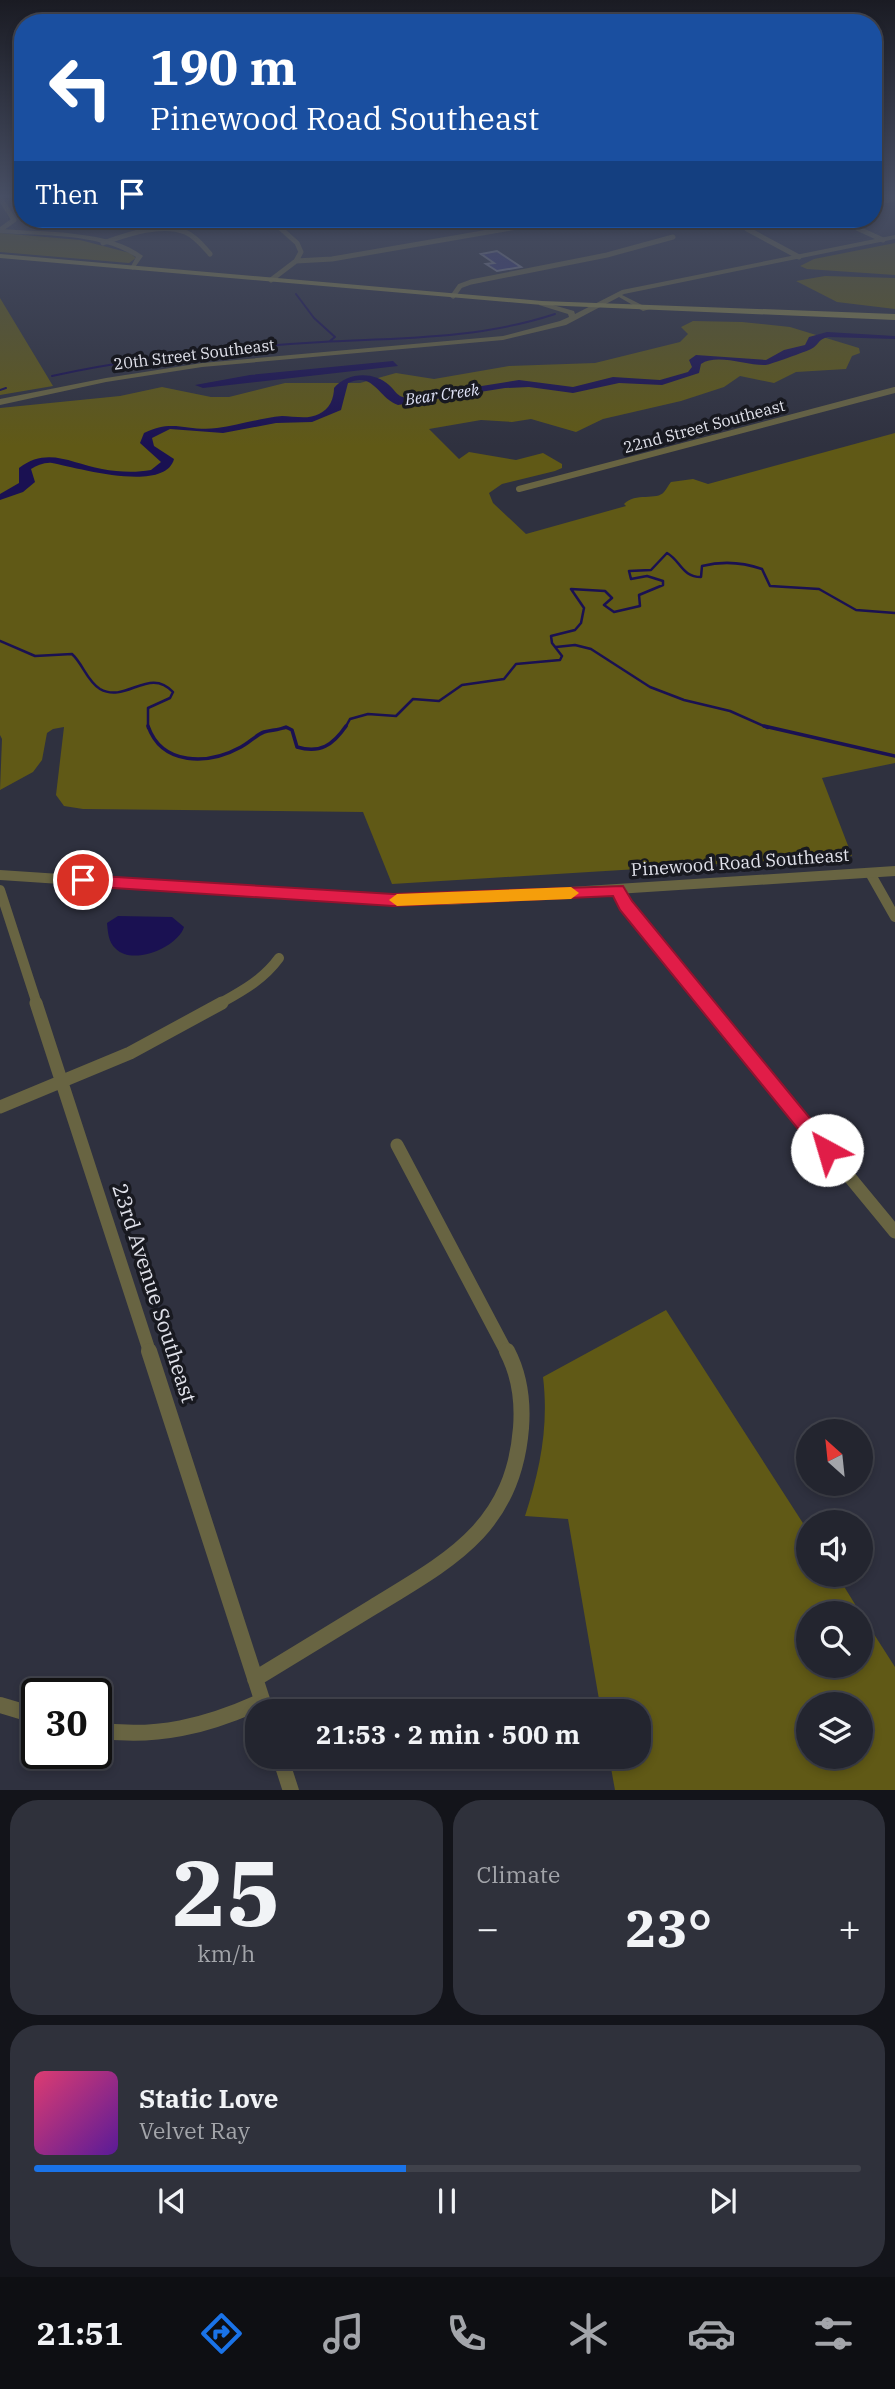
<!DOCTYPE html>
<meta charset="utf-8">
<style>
body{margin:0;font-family:"IBM Plex Serif",serif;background:#2f313b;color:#f1f3f6;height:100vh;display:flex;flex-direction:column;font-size:26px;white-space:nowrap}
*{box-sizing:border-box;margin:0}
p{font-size:23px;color:#a3a5aa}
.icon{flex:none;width:38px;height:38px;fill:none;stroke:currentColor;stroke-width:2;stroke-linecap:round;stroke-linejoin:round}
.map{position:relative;height:1790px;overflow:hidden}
.panel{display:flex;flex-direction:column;gap:10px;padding:10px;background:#13141a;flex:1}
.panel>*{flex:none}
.top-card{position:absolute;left:14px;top:14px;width:868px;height:214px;border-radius:28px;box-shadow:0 4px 10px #0003,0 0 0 2px #40424b;background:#1a4fa0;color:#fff;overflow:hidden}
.needle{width:46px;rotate:333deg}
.fabs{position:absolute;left:796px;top:1419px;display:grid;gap:14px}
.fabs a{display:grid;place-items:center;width:77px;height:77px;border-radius:50%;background:#23252f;box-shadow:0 4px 10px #0003,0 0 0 2px #40424b;font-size:35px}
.speed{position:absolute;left:21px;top:1678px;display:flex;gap:14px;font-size:35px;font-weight:700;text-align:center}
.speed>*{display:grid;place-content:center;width:91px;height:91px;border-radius:50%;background:#23252f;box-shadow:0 4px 10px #0003,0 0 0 2px #40424b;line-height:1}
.speed .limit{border:4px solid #111;border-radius:10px;background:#fff;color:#111}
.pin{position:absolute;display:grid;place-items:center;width:60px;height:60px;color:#fff;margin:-30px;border:4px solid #fff;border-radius:50%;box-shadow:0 2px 7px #0007}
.me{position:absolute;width:77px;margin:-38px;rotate:321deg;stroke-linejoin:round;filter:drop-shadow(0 0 5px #0008)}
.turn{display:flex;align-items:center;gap:24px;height:147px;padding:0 21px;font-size:32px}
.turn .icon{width:91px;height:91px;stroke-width:2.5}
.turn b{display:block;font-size:49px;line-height:60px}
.then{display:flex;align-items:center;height:66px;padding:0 21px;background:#0003;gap:14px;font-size:26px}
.big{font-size:52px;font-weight:700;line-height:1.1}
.panel .tile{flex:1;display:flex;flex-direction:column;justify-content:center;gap:10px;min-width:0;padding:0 24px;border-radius:28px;background:#2f313b}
.panel .dial{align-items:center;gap:0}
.dial b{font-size:91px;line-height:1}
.song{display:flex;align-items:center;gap:21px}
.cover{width:84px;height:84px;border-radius:10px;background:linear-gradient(135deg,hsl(340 70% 55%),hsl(270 70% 35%))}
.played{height:7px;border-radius:4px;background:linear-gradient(90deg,#1a73e8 45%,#40424b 45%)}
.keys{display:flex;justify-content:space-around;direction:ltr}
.heat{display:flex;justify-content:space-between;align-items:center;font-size:38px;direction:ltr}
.panel .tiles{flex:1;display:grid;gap:10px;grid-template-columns:1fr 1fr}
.tile:last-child{grid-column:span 2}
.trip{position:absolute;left:245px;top:1699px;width:406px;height:70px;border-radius:28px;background:#23252f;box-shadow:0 4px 10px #0003,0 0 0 2px #40424b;font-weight:700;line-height:70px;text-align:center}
.tab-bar{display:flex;height:112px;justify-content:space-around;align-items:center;background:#0e0f13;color:#a3a5aa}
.tab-bar .icon{width:49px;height:49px}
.tab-bar .on{color:#1a73e8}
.tab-bar b{font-size:32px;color:#f1f3f6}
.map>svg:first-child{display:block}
.green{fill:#605916;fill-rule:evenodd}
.water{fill:#1a1152}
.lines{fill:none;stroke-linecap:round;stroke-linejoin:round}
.stream-far2{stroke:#1a1152;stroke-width:2}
.stream-far1{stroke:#1a1152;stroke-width:2.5}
.stream{stroke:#1a1152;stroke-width:3.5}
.building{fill:#39387c;stroke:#7e8091;stroke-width:2}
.minor-far4{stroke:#686442;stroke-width:5}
.minor-far3{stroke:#686442;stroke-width:6}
.minor-far2{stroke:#686442;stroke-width:10}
.minor-far1{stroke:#686442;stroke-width:13}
.minor{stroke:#686442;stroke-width:16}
.tertiary{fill:#686442;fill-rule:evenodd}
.secondary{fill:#858048;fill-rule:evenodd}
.route{fill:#e11d48;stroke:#92132f;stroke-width:2}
.slow{fill:#f59e0b}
.labels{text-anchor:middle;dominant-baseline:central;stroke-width:7;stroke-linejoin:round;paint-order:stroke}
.far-street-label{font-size:16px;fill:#e1e2eb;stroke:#181920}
.far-water-label{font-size:16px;font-style:italic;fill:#e0e3f8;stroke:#181920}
.street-label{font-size:18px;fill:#e1e2eb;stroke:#181920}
.near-street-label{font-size:21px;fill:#e1e2eb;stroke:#181920}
</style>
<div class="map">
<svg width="895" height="1791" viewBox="0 0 895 1791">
<rect width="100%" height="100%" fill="#2f313f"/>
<path class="green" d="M0 233 80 240 130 253 136 258 129 263 0 252Z
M895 243V275L807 269 800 266 814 259Z
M825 276 895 278V309L837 302 796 281Z
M0 298 53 386 0 395Z
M693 321 742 322 790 327 859 348 860 353 852 356 846 369 796 372 774 383 740 376 724 387 681 401 603 419 576 432 531 419 512 422 481 420 429 429 459 459 469 452 516 460 543 453 562 464V468L555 471 502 484 489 493 493 503 526 534 626 506 624 504C635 492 657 501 664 492 667 489 668 485 671 482L693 479 708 484 895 433V763L822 778 852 856 392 884 363 812 83 809 64 806 56 795 64 727 53 729 47 733 42 760 33 772 0 790 2 739 0 735V408L120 396 162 387 211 397H229L285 383H360L396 373 434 379 509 366 595 363 680 342 688 334 681 327Z
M666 1310 808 1531V1575H837L861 1614H808V1666H861V1614L895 1667V1790H615L609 1757H639V1712L601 1711 568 1519 525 1516C540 1470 549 1426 543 1377ZM808 1704H861V1757H808Z"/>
<path class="water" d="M827 332 895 336V339L828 337C818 339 819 345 811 349 808 351 768 365 766 365 747 366 717 353 701 364L699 373 662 385 619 383 573 393 529 387 505 388 398 405C378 398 374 371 348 383L341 410 312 422 276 423 223 433 170 429 152 438 154 446 174 459C165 494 74 467 52 463 45 462 36 466 31 469L35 482 23 492 0 500V494L19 483V468C48 446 72 464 102 469 118 472 135 473 151 470L161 462 140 443 144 433C173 418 188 432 217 428 239 425 260 418 282 416 293 416 308 420 319 414 330 409 334 398 334 388 347 372 374 371 389 385 396 391 396 396 406 398L519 380 573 387 613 377 660 380 688 372 692 367 689 360 696 355 766 360 784 350 805 345 809 337Z
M393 361 398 366 203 388 195 385 250 375Z
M118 916 172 917 184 927C178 947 133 966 116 949 108 942 108 932 107 923Z"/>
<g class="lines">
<path class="stream-far2" d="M296 294 314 318 335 337 330 341
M52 376C141 357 231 347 322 342 402 338 479 339 555 314
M0 390 6 388"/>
<path class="stream-far1" d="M0 641 35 656 72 654C83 664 87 681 100 689 126 704 149 666 173 692L170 698 148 708V728
M556 647 575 645 591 649 650 687 684 700 730 711 768 728
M284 728H288
M345 728 350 719 368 714 396 716 413 699 439 701 462 685 504 679 516 664 560 660 562 656 552 643 551 636 575 630 581 623 584 608 571 589 605 591 612 598 604 605 614 612 640 606 639 595 663 585V581L647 576 631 579 629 571 651 570 667 553C681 561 682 577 701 577L702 566C722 561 742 562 762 569L770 586 819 589 856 610 895 613"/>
<path class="stream" d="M148 726C162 766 208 765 241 747 249 743 256 735 264 732 272 730 279 730 286 727L292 730 297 747C320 754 333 745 346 726
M764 726 895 756"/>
</g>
<path class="building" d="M497 251 521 267 497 271 486 264 494 263 481 254Z"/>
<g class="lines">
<path class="minor-far4" d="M0 198 14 220 0 230
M873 203 895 199
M270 219 297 243 301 252 296 261 271 280
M792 219 747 229 799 257
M837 219 883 240
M534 221 605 223
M65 224 99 219
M281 228 336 219
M103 243C126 235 161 222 185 232 195 236 203 246 210 254
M296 261 332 259 517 227 541 219
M453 296 460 286 471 282 607 255 673 237"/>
<path class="minor-far3" d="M519 489 895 390"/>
<path class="minor-far2" d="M870 873 895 917
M0 890 37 1004
M618 890 626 905 708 1004
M219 1004C242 991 263 980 279 958"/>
<path class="minor-far1" d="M36 1003 150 1353
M706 1003 895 1232
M0 1107 130 1053 222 1003
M397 1145 507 1353"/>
<path class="minor" d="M149 1351 266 1712
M255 1679C294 1655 334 1631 373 1607 450 1560 513 1528 521 1428 523 1402 519 1374 507 1351
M0 1705 37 1716
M96 1730C156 1739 207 1726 262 1701
M280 1757 291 1791"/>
<path class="tertiary" d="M0 229C41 232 111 230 143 256L133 270 130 268 136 257C98 233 44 236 0 233Z
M895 235V239L624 294 622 295 650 309 643 311 619 297 566 325 503 340 202 367 106 382 0 405V399L106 378 202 363 503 336 560 321 569 317 568 314 539 305V301L574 311 575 314 622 290Z
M895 866V876L448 905 345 903 0 880V870L345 893 448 895Z"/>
<path class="secondary" d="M0 254 542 301 895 314V320L542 305 0 258Z"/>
</g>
<linearGradient id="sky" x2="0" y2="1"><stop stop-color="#1a1b23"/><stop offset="0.44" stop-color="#474e63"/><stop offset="1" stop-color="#474e63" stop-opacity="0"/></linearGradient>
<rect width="895" height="446" fill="url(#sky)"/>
<path class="route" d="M83 875 393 894 623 886 632 901 836 1150 833 1156 827 1158 820 1156 620 910 613 896 393 906 83 886 76 880Z"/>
<path class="slow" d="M571 887 579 893 571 899 397 906 389 900 397 894Z"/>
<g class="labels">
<g class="far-street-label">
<text transform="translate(194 354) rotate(-7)">20th Street Southeast</text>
<text transform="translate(704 426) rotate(-15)">22nd Street Southeast</text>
</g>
<g class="far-water-label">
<text transform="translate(442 394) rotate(-8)">Bear Creek</text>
</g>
<g class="street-label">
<text transform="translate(740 862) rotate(-4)">Pinewood Road Southeast</text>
</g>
<g class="near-street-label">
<text transform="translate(155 1293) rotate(72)">23rd Avenue Southeast</text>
</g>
</g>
</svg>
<div class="fabs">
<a><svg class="needle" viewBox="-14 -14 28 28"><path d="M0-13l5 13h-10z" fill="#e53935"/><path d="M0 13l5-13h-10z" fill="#a3a5aa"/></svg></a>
<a><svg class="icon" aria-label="sound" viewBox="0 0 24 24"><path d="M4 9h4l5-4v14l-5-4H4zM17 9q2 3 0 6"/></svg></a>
<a><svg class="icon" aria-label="search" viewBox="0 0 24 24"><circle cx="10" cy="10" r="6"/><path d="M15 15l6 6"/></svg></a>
<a><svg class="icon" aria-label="layers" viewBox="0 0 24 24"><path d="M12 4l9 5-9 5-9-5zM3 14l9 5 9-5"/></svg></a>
</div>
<div class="speed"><div class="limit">30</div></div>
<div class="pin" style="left:83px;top:880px;background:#d93025"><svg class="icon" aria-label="arrive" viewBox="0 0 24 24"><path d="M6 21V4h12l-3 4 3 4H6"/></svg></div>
<svg class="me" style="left:827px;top:1150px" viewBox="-20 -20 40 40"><circle r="19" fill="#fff"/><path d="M0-13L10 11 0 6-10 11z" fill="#e11d48"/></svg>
<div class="trip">21:53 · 2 min · 500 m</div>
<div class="top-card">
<div class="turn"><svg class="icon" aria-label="left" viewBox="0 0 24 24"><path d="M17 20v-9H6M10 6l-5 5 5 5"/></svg><div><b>190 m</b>Pinewood Road Southeast</div></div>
<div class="then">Then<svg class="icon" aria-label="arrive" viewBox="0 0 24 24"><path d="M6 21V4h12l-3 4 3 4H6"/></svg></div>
</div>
</div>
<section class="panel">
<div class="tiles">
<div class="tile dial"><b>25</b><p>km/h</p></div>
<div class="tile"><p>Climate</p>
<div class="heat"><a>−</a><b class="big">23°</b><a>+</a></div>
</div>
<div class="tile">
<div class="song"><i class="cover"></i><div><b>Static Love</b><p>Velvet Ray</p></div></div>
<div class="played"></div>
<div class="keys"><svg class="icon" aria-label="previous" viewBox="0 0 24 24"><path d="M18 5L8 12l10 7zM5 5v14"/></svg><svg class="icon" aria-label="pause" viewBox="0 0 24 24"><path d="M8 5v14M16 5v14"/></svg><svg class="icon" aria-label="next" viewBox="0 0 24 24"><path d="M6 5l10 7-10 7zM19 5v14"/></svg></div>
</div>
</div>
</section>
<nav class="tab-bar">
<b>21:51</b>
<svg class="icon on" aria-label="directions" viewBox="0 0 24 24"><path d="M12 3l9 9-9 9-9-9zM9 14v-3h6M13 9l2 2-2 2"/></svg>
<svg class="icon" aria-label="music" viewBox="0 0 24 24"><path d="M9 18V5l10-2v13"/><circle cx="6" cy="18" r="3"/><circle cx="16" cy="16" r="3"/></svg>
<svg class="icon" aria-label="phone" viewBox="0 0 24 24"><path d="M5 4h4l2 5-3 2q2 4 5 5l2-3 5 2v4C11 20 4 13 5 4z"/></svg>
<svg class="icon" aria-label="climate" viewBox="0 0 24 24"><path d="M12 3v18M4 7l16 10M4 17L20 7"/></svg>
<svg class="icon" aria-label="car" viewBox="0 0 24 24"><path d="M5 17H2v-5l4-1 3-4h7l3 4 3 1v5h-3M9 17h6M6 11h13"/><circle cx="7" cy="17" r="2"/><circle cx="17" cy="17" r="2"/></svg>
<svg class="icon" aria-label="filters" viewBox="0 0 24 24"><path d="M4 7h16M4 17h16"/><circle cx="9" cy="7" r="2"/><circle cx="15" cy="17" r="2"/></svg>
</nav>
